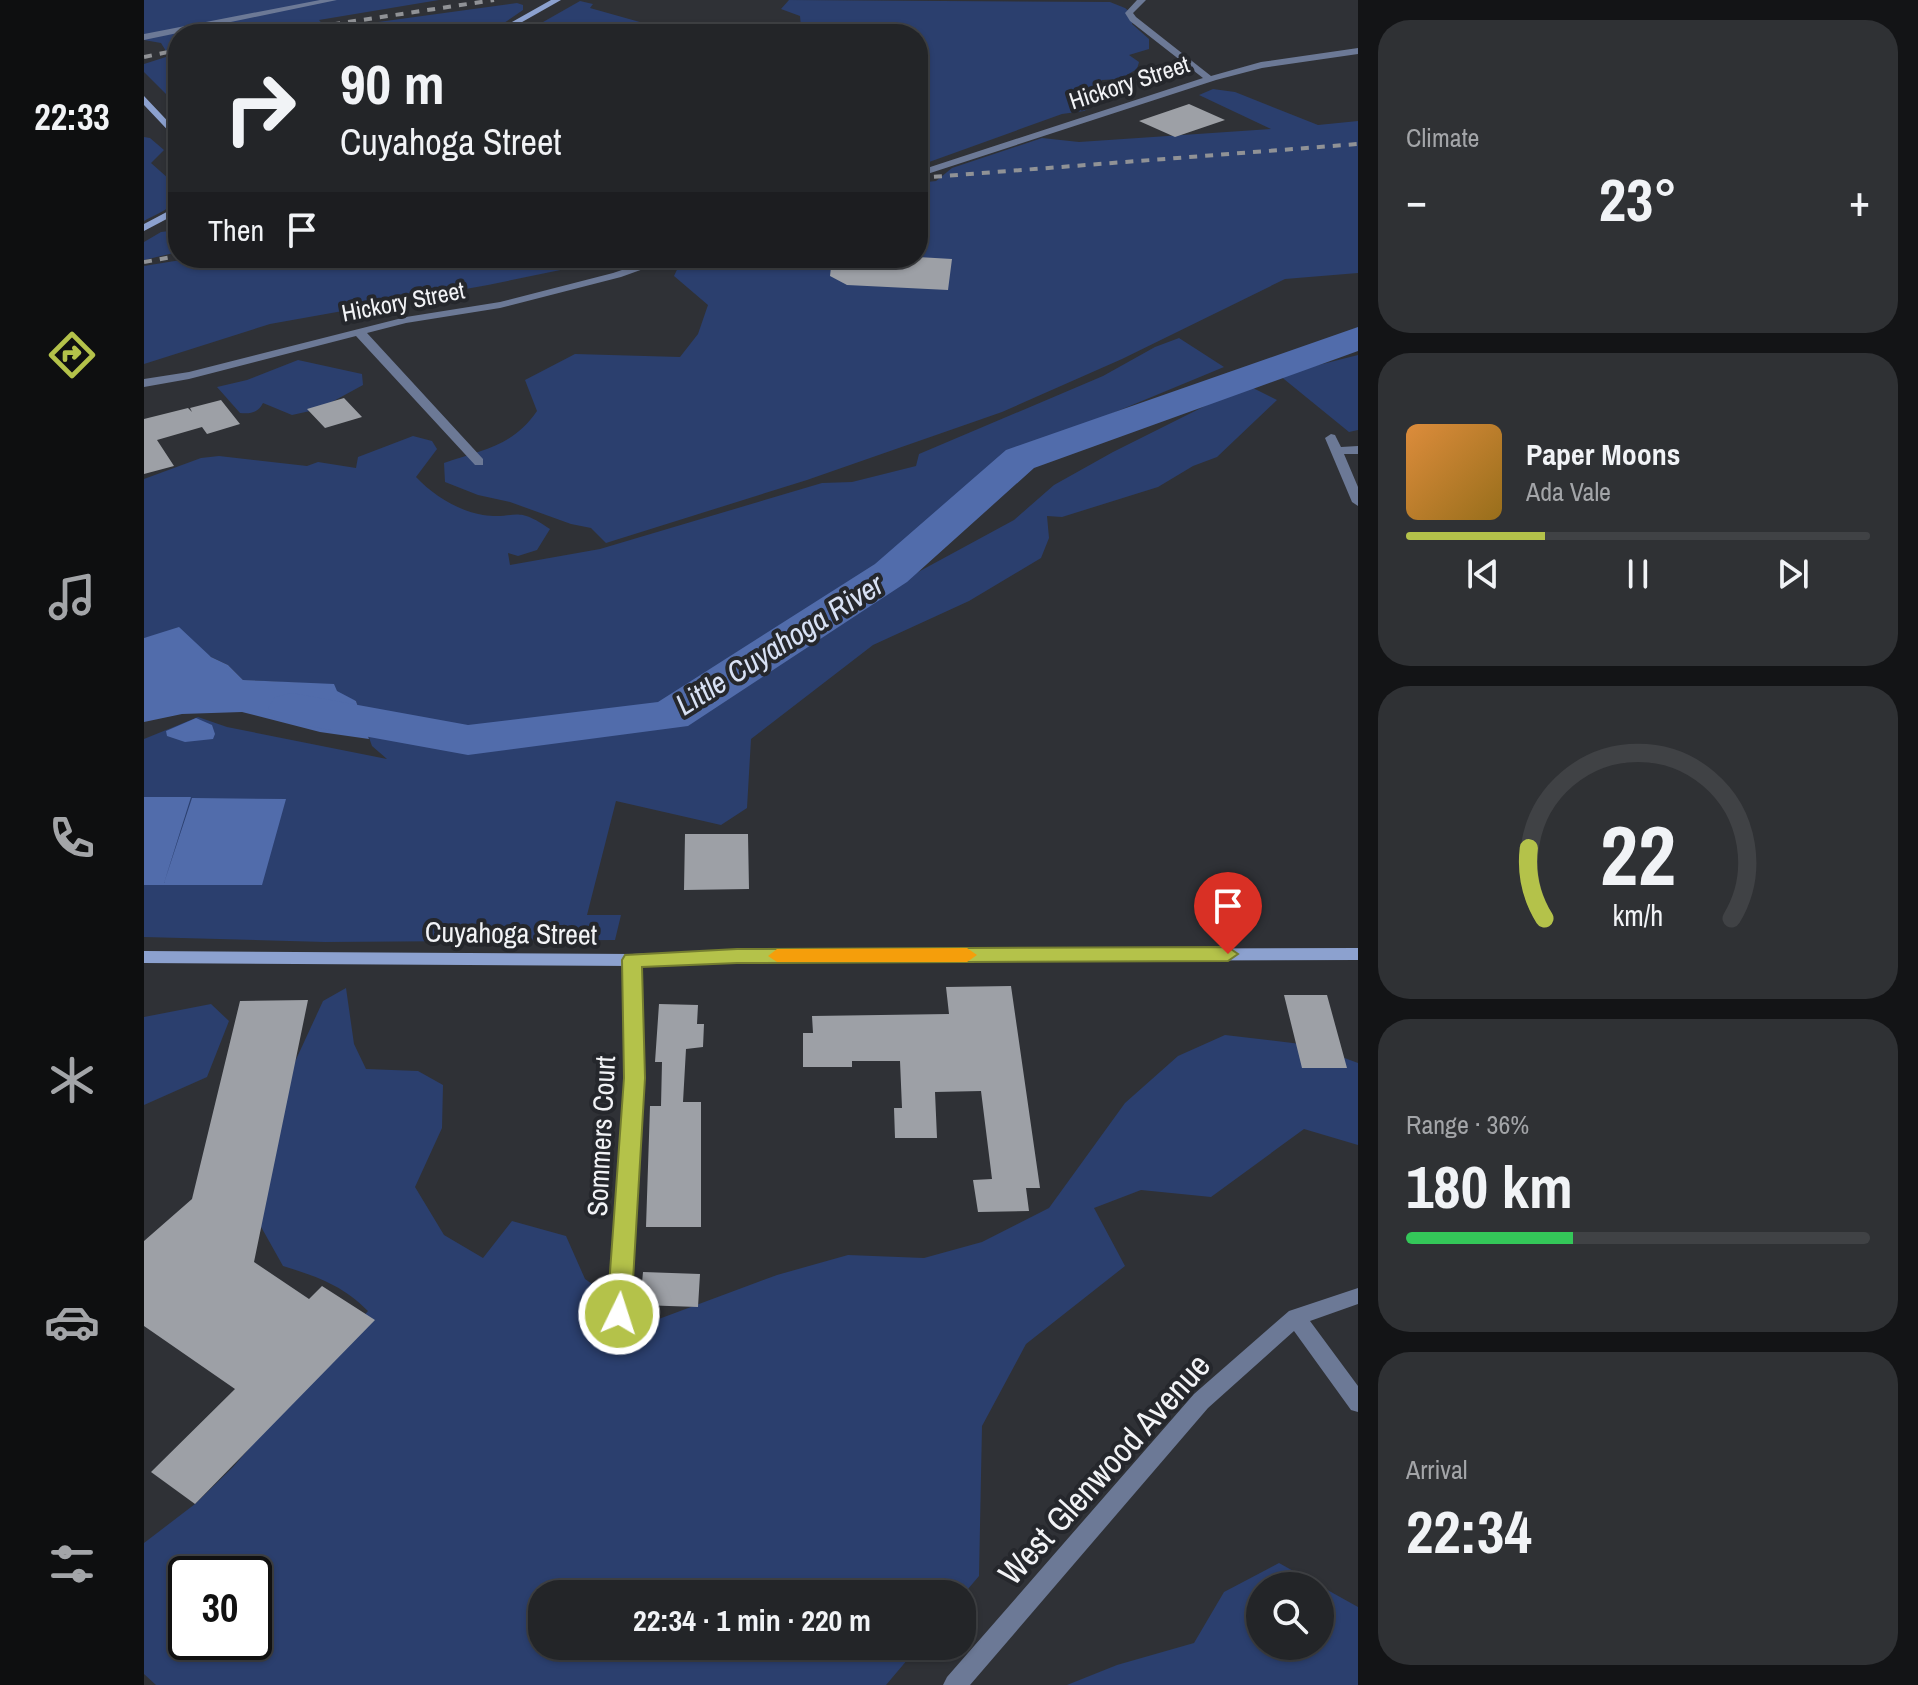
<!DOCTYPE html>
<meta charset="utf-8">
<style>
body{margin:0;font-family:"Archivo Narrow",sans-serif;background:#2f3134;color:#f1f3f6;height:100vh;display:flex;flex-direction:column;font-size:30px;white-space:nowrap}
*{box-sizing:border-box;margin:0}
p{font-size:26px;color:#a3a5a8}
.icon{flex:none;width:44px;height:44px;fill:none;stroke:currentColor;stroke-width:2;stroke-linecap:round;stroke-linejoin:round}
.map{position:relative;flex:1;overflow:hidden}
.details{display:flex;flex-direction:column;gap:20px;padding:20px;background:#131416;width:560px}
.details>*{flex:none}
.guide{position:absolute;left:24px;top:24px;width:760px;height:244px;border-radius:32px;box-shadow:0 2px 6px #0004,0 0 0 2px #404245;background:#232528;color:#f1f3f6;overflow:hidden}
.buttons{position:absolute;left:1102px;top:1572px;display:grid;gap:16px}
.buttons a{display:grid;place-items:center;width:88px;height:88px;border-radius:50%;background:#232528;box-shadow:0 2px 6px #0004,0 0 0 2px #404245;font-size:40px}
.speed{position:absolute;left:24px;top:1556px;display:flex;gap:16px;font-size:40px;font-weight:700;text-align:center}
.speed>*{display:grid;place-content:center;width:104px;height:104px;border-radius:50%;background:#232528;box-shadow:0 2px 6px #0004,0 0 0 2px #404245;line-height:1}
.speed .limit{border:4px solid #111;border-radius:12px;background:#fff;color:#111}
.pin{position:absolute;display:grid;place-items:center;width:68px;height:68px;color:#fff;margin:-82px -34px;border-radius:50% 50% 50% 0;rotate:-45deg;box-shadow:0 0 8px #0007}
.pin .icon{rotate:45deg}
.me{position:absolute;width:88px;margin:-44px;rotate:4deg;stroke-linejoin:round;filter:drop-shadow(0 0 6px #0008)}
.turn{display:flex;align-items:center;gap:28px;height:168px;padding:0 40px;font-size:36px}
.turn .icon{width:104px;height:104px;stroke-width:2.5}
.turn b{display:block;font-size:56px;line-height:68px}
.then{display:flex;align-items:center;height:76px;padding:0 40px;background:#0003;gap:16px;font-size:30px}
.big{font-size:60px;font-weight:700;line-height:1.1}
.details .card{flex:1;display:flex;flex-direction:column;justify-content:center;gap:12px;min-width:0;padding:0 28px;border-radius:32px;background:#2f3134}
.details .dial{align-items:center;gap:0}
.dial svg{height:208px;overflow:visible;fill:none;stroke:#404245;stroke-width:7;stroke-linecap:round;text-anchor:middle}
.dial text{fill:#f1f3f6;stroke:none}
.song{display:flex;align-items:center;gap:24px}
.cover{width:96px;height:96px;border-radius:12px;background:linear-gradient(135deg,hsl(30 70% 55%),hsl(40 70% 35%))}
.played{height:8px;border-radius:4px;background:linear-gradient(90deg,#b4c24a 30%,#404245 30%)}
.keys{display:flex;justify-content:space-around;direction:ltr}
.heat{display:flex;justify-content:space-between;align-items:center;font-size:44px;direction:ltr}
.charge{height:12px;border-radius:6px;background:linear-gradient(90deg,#34c759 36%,#404245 0)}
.trip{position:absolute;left:384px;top:1580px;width:448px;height:80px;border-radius:32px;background:#232528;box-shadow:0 2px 6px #0004,0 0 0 2px #404245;font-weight:700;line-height:80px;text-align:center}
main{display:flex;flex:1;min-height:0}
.dock{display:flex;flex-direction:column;width:144px;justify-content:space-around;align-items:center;background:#0e0f10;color:#a3a5a8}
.dock .icon{width:56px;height:56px}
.dock .on{color:#b4c24a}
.dock b{font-size:36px;color:#f1f3f6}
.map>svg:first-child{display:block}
.green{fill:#2b3f6e;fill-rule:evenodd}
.water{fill:#516cab}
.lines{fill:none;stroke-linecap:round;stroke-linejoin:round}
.river{fill:#516cab;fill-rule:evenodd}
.building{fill:#9da0a6}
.street{fill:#6c7996;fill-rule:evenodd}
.secondary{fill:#8ca1cf;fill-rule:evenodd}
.rail{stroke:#909296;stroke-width:4;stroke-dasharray:8 8;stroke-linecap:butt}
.route{fill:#b4c24a;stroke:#757e30;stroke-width:2}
.slow{fill:#f59e0b}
.labels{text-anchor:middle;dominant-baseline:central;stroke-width:8;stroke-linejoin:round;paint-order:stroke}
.far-street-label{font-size:24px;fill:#f2f3f6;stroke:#25272c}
.street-label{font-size:28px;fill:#f2f3f6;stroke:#25272c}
.water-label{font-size:30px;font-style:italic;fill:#d8e1f4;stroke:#25272c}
.near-street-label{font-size:34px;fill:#f2f3f6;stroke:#25272c}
</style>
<main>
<nav class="dock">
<b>22:33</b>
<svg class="icon on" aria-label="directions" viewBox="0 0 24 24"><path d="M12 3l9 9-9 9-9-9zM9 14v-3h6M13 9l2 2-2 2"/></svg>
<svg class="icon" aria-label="music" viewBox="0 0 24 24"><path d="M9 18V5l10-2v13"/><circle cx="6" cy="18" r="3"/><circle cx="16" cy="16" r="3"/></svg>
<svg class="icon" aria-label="phone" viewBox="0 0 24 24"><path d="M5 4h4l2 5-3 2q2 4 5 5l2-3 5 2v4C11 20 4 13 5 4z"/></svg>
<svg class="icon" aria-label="climate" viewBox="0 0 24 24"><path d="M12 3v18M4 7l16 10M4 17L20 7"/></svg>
<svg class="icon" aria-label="car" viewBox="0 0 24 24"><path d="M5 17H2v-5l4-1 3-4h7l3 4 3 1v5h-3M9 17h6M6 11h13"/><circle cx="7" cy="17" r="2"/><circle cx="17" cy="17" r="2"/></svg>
<svg class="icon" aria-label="filters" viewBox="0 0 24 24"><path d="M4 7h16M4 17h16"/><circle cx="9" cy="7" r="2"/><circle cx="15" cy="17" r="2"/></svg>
</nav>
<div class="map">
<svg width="1214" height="1685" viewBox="0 0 1214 1685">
<rect width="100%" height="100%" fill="#2f3136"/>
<path class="green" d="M0 0H295L175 20 183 29 373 3 379 5V10L360 23 335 34H34V106L0 72V64L25 56 17 43 0 40Z
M645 0 966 2 981 8 991 16 988 24 1005 39V49L985 55 995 62 993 69 976 79 958 80 955 84 963 98 940 111 918 114 774 166V34H587C599 30 612 25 625 26 637 26 645 30 657 27L656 16 637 9Z
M436 1 449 4 446 8 510 26 517 34H378Z
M1069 89 1091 92 1174 125 1214 121V273L1141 279 978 359 858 412 663 480 462 543 447 528 427 524 366 502 334 495 301 482 300 463C339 449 368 447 393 411L381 380 431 354 536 357 554 334 564 305 530 276 537 261 546 258H774V183L792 181 808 168 898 138 935 142 1127 129 1055 95Z
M0 137 6 138 20 150 7 163 34 187C34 208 16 212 0 221Z
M34 230V252L0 260V242L17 232Z
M49 258H453L431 267 344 285 126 324 0 364V266Z
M1035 338 1080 367 952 420 881 455 890 454 876 459 747 573 693 608H676L704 610 870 520 910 485 969 452 1103 385 1133 400 1073 457 1049 466 1014 487 918 517 903 516 905 538 897 558 825 601 729 645 607 739 603 808 577 825 472 801 443 915H477L471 940 181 942 0 937V739L54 717 83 727 243 759 228 746 212 701 156 683 99 680 84 665 19 634 0 638V479L57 458 75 456 163 466 174 462 212 468 214 457 269 436 288 441 293 449 272 477C289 495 314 511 339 515 373 520 370 504 406 529L393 550 374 556 364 553 366 565 456 549 678 483 708 482 772 466 775 454 959 376 1011 347Z
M1214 355V430L1205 432 1135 375Z
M154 360 218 374 219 385 175 409 148 415 119 403C114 413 106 414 96 413L73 387 103 380Z
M202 988 210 1044 222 1069 274 1071 299 1085 298 1128 271 1187 300 1235 339 1258 368 1221 422 1236 441 1279 504 1323 633 1275 704 1255 780 1258 838 1242 905 1208 981 1103 1034 1056 1081 1035 1165 1045 1214 1063V1145L1160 1129 1067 1197 997 1190 950 1208 981 1266 882 1344 838 1426 835 1576 818 1596 398 1594V1646H775L742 1685H12L0 1674V1543L51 1504 89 1467 224 1311C198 1285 174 1277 139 1266L116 1225 149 1066 179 1001ZM42 1574H110V1642H42Z
M67 1004 85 1021 63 1077 0 1105V1017Z
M1135 1563 1214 1607V1685H923L973 1665 1050 1643 1080 1592ZM1116 1586H1176V1646H1116Z"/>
<path class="water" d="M35 627 67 657 84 665 99 680 190 684 193 691 212 701 225 739 176 732 98 712 38 714 0 722V638Z
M52 718 68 725 71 734 69 739 41 742 23 736 22 731Z
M0 797H47L20 883 48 798 142 799 118 885H0Z"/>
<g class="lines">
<path class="river" d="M1214 327V351L890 468 763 582 544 726 324 755 148 723 131 719 124 708 131 697 148 693 324 725 514 702 731 564 862 450Z"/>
</g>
<path class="building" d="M1045 104 1081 120 1031 137 995 121Z
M774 257 808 259 804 290 703 285 686 276 688 258Z
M200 398 218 417 181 428 163 409Z
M77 400 96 424 63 434 58 427 13 440 30 466 0 474V419L44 408 48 412 46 408Z
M541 834H604L605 889 540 890Z
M867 986 896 1188H882L885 1211 834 1212 829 1180 848 1179 837 1091 791 1092 793 1138H751L750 1108H758L756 1061H708V1067H659V1033H669L668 1016 805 1014 802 987Z
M1140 995H1183L1203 1068H1158Z
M164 1000 110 1262 165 1299 178 1286 231 1320 51 1504 7 1472 91 1389 0 1326V1241L48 1199 96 1001Z
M515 1004 554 1005 553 1024H560L559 1047 542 1049 539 1102H557V1227H502L506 1106H517L518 1062H511Z
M499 1272 556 1274 554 1307 496 1305Z"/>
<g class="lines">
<path class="street" d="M176 0H193L0 40V34Z
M993 0H1002L989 13 992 17 1067 76 1117 62 1214 48V54L1118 68 1072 80 774 177V171L1059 78 986 21 981 13Z
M514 258H530L477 277 356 308 262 323 223 333 339 459V465H331L212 336 45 379 0 387V379L45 372 262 317 356 302 469 273Z
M1187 434 1191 435 1197 447 1214 446V454H1200L1214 487V506L1208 502 1181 438Z
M488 954 494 956 497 960 499 1078 485 1314 482 1320 475 1323 468 1320 465 1314 481 1078 479 960 482 956Z
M1214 1288V1304L1166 1321 1214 1386V1412L1207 1410 1150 1331 1064 1408 826 1685H799L803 1677 1050 1394 1145 1311Z"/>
<path class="secondary" d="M407 0H417L357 34H347Z
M0 96 34 132V141L0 105Z
M34 206V213L0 231V224Z
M1214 948V960L593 962 488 966 0 963V951L488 954 593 950Z"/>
<path class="rail" d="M125 34 350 0
M0 57 34 50
M774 178 1214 144
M0 262 34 256"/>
</g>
<path class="route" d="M1084 947 1094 954 1084 961 593 963 498 967 501 1078 487 1314 483 1321 475 1324 467 1321 463 1314 480 1078 478 960 481 955 593 949Z"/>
<path class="slow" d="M823 948 833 955 823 962H633L624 956 633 949Z"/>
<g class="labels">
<g class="far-street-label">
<text transform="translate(985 82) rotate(-18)">Hickory Street</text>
<text transform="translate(259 301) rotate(-11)">Hickory Street</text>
</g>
<g class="street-label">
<text transform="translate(367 933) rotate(1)">Cuyahoga Street</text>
<text transform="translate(457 1136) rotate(-87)">Sommers Court</text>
</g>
<g class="water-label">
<text transform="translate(635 644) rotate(-32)">Little Cuyahoga River</text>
</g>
<g class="near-street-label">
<text transform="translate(960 1469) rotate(-48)">West Glenwood Avenue</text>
</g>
</g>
</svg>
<div class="buttons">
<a><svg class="icon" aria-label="search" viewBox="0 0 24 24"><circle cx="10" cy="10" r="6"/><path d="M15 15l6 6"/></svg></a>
</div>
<div class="speed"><div class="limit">30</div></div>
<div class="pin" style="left:1084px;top:954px;background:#d93025"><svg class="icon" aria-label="arrive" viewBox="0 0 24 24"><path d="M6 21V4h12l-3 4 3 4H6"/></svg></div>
<svg class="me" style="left:475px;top:1314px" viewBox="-20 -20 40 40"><circle r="17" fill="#b4c24a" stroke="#fff" stroke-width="3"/><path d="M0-11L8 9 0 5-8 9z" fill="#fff"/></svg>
<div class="trip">22:34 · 1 min · 220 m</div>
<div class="guide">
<div class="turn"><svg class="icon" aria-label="right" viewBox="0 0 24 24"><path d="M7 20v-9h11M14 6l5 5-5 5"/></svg><div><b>90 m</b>Cuyahoga Street</div></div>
<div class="then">Then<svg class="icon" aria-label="arrive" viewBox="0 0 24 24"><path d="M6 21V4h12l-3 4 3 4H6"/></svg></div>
</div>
</div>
<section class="details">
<div class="card"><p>Climate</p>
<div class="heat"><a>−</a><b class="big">23°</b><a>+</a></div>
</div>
<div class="card">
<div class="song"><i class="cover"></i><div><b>Paper Moons</b><p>Ada Vale</p></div></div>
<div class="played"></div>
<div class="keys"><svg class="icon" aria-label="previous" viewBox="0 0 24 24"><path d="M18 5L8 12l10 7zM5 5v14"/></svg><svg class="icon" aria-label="pause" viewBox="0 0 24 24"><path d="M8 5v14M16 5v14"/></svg><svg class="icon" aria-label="next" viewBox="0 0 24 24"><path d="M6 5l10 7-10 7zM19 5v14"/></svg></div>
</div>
<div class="card dial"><svg viewBox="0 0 100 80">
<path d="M14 69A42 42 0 1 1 86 69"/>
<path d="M14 69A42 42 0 0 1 8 42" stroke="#b4c24a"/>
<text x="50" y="56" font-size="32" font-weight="700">22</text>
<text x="50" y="72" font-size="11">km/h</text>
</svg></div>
<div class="card"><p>Range · 36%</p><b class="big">180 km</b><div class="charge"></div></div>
<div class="card"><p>Arrival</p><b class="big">22:34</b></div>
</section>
</main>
